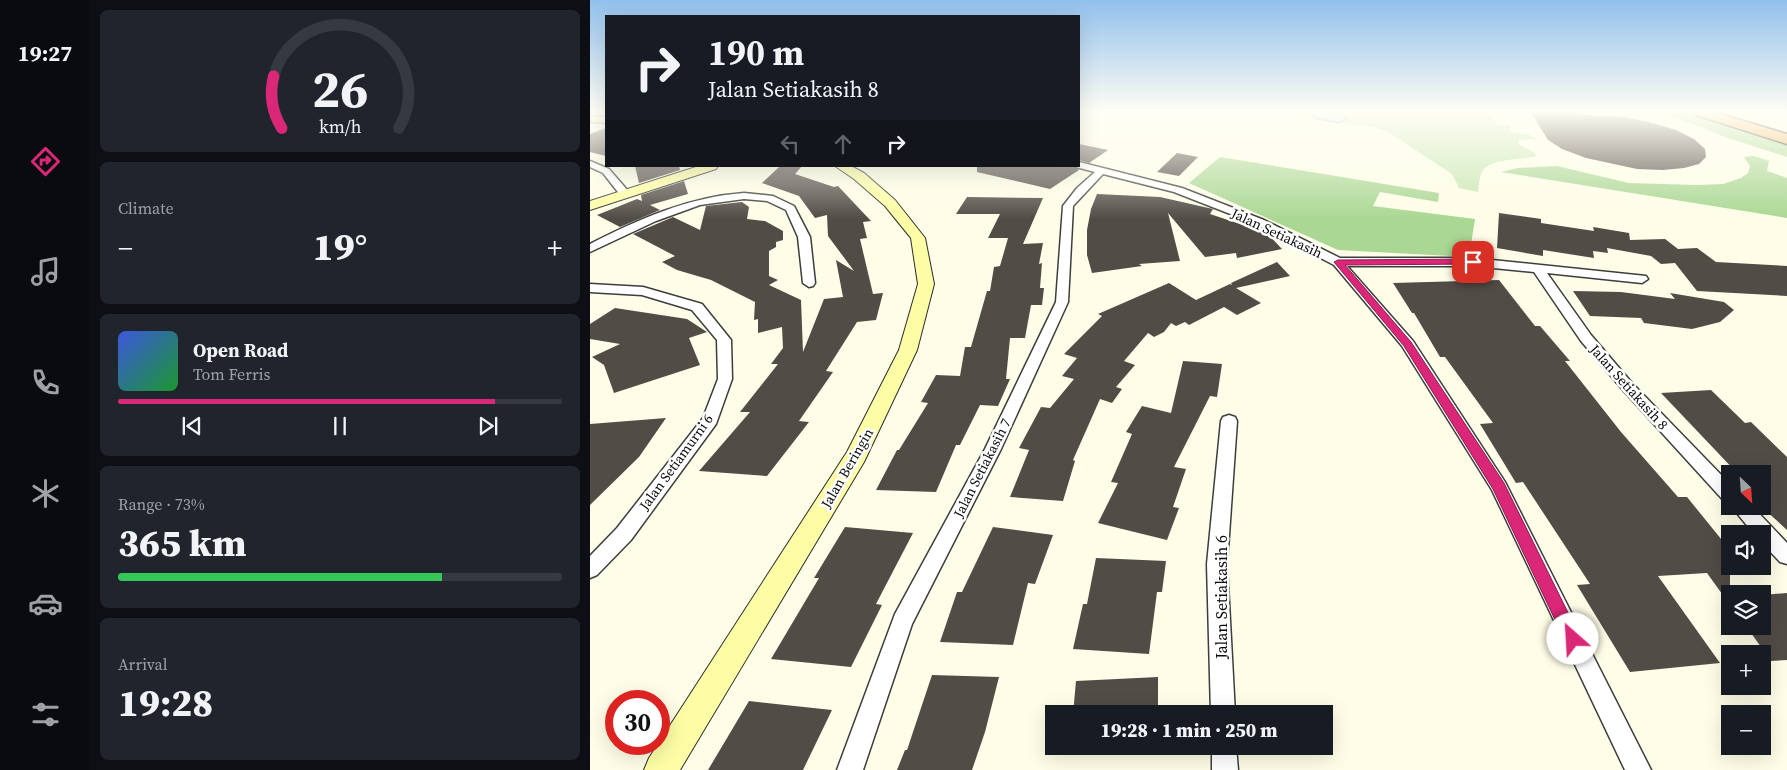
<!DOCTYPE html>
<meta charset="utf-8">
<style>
body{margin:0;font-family:"Source Serif 4",serif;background:#20242c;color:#f1f3f6;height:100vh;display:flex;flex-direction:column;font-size:19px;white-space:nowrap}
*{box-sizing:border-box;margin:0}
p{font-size:16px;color:#9ea1a6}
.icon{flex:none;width:28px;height:28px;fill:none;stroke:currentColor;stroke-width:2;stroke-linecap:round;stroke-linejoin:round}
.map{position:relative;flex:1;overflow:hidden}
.sheet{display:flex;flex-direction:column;gap:10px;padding:10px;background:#0d0f14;width:500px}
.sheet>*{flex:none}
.banner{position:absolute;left:15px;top:15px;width:475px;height:152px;border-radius:0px;box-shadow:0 5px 20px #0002;background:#171b24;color:#f1f3f6;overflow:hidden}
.needle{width:32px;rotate:155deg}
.controls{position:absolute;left:1131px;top:465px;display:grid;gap:10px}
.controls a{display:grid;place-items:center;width:50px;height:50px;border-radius:0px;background:#171b24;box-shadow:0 5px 20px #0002;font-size:25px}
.speed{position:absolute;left:15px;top:690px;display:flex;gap:10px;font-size:25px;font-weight:700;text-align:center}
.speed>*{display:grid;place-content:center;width:65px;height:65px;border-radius:50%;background:#171b24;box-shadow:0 5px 20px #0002;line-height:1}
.speed .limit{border:8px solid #d22;background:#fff;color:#111}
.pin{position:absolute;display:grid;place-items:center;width:42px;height:42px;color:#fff;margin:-21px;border-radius:10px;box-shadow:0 2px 8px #0006}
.me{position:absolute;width:55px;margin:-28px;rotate:334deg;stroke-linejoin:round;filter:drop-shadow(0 0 4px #0008)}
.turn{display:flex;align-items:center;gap:18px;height:105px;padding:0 20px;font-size:22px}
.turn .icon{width:65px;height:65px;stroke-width:2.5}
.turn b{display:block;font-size:35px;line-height:42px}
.lanes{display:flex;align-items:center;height:48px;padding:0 20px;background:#0003;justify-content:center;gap:25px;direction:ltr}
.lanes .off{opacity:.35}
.big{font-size:38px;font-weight:800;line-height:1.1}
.sheet .widget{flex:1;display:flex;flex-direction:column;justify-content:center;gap:8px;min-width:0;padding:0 18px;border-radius:8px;background:#20242c}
.sheet .dial{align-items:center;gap:0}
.dial svg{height:130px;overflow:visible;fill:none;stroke:#363941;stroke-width:7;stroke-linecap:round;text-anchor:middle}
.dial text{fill:#f1f3f6;stroke:none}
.song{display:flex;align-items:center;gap:15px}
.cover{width:60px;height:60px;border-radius:8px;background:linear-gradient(135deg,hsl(230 70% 55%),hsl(130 70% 35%))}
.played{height:5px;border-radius:2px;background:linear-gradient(90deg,#db2777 85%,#363941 85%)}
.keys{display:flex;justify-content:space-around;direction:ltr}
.heat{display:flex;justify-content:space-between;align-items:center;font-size:28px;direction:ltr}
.charge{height:8px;border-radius:4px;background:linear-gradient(90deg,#34c759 73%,#363941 0)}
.trip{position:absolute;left:455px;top:705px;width:288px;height:50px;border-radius:0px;background:#171b24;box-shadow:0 5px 20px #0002;font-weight:800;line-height:50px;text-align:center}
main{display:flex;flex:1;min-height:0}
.tab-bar{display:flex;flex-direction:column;width:90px;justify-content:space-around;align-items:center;background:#090b0e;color:#9ea1a6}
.tab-bar .icon{width:35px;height:35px}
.tab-bar .active{color:#db2777}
.tab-bar b{font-size:22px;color:#f1f3f6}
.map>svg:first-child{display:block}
.green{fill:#c8e6b3}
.forest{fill:#aad793}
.water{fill:#aed2f4;stroke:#377ec9}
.building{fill:#524c47}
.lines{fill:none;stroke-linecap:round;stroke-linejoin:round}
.street-casing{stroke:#3d3d3d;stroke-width:3}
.secondary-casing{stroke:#2c2c2c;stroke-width:2}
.highway-casing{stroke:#1b1b1b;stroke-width:3}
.street{fill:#fff;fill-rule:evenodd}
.secondary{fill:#fcfda4;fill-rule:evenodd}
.highway{fill:#f0ad54;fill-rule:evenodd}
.route{fill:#db2777;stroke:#8e194d}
.labels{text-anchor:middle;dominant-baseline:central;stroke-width:5;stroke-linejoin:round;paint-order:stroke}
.street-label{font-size:14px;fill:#0a0a0a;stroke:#fff}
.near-street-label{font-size:16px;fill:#0a0a0a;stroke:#fff}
</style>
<main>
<nav class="tab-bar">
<b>19:27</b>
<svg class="icon active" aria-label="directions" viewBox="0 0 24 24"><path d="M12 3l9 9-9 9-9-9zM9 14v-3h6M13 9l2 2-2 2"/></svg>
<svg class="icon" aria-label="music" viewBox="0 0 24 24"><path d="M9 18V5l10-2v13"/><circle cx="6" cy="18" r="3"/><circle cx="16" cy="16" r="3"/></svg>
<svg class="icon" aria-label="phone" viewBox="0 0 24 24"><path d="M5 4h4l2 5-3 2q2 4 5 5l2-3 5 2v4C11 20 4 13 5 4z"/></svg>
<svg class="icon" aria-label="climate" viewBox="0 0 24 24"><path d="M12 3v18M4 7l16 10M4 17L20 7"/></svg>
<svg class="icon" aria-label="car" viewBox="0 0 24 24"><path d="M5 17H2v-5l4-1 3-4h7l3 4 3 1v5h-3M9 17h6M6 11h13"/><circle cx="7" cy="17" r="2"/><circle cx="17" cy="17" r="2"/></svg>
<svg class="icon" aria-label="filters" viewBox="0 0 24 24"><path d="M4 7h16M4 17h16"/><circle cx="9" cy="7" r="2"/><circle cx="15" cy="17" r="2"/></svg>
</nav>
<section class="sheet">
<div class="widget dial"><svg viewBox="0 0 100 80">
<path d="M14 69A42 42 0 1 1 86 69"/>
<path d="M14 69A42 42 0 0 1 9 37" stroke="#db2777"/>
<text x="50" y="56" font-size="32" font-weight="700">26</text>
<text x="50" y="72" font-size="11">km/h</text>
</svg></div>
<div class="widget"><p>Climate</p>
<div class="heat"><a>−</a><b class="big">19°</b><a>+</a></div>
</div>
<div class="widget">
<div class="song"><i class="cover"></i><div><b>Open Road</b><p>Tom Ferris</p></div></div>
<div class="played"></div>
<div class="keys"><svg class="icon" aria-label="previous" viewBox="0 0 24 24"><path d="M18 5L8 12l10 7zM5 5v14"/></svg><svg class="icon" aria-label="pause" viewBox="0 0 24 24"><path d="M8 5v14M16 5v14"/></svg><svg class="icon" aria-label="next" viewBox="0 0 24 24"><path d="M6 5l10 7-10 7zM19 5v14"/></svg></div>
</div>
<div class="widget"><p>Range · 73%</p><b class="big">365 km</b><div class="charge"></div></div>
<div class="widget"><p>Arrival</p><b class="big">19:28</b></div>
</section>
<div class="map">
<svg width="1197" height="770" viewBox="0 0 1197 770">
<rect width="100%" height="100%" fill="#fefde7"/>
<path class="green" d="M710 112H723L734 121 750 123 755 116 751 112H898L907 125H920V132L938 134 946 139 929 140 928 144 947 154 944 157C931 159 898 159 892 172 889 178 889 186 888 192L869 188 862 174 798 132 783 127 726 120Z"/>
<path class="forest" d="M1066 112H1100L1197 142V157L1132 136 1112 127Z
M1164 156 1179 161 1177 171 1197 178V218L911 172 928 168 967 166 1039 183 1108 185 1133 184 1151 178 1158 173 1160 166 1154 157Z
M630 157 849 193 848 202 790 192 783 206 885 219 879 257 748 250 599 183Z"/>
<path class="water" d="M723 112H751L756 119 750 123 723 118 724 114Z"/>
<path class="building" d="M941 112H985L993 115 1036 117 1062 123 1086 130 1104 139 1115 149 1116 157 1109 164 1094 168 1073 170 1047 169 996 158 972 149 958 140Z
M16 128V156L0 152V134Z
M489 144 518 150 499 163 489 160Z
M587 153 608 157 589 176 567 172Z
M45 166H89L90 170 49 183Z
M212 166 205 174 244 187 248 186 281 221 273 222 277 238 270 239 283 294 293 293 286 320 267 322 236 371 243 372 209 421 219 422 177 476 109 471 160 412H150L188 364H181L193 348 192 327 168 333V319L164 320 165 302 121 280 87 270 72 262 85 256 43 234 83 217 110 230 116 206 152 202 159 207 157 219 175 221 193 231V240L186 242V247L179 251V276L188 280 179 285 211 300 213 352 234 299 253 297 246 260 264 271 238 236 237 215 225 218 209 196 172 183 189 167Z
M387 166H484L489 170 460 189 387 172Z
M94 181 98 194 60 205 70 210 30 227 7 215 47 199 52 201 51 195Z
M507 194 570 197 623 209 620 214 677 233 692 249 647 258 646 253 615 257 578 213 590 261 549 264 552 266 502 273 497 255V230L501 209Z
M377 197 453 198 433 244 453 243 449 264 452 263 450 288H454L452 305H441L435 338H420L416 379H420L408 406 390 405 370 445H366L346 492 286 490 307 450H309L338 403 331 402 346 375 370 376 375 347H381L397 291H400L404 267 410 266 418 238H398L410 214H366Z
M909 213 951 219V223L1004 231 1003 227 1039 233 1040 240 1075 239 1088 249 1107 248 1126 262 1197 266V296L1107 291 1085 263 1071 264 1061 256 1017 248 1018 253 1003 251 1004 258 953 250V256L907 248Z
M687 262 700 276 646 288 671 303 647 315 634 307 599 325 595 322 586 326 581 323 574 332 564 337 558 333 534 361 545 365 526 387 532 389 522 403 510 399 483 460 485 461 473 501 420 497 439 450 429 448 451 407 460 408 484 379 472 376 487 358 474 354 512 316 508 314 579 283 606 300 640 284 642 285 641 283Z
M909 280 945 326H950L980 361H975L1031 432 1088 497H1097L1140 550V605L1117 573 1068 576 1130 663 1040 672 987 585 1000 584 933 482 926 483 890 424 903 423 855 357H850L824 313H822L803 283Z
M983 291 1031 292 1085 299 1080 293 1134 302 1144 310 1130 322 1102 329 1054 323 1051 318 1000 316Z
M25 308 97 319 117 332 99 338 110 365 24 393 14 365 2 357 30 344 0 339V324Z
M593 361 632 364 627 397 620 396 584 467 596 469 583 507 589 508 577 540 508 523 528 483 521 482 542 434 536 432 552 406 581 413Z
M1121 390 1155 423 1161 422 1197 457V530L1172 507V474H1148L1071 393Z
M76 418 49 457 0 505V424Z
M255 527 323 533 286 604 292 605 261 667 181 659 229 578H224Z
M403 527 463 535 445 584 438 583 423 645 350 642 367 592H372Z
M506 558 576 561 572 592H567L559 654 483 649 493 604H497Z
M1197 593V660L1181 661 1156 626H1172V595Z
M342 675 409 677 395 732 382 770H307L315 750H317Z
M568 677V714H483L486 681Z
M159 701 242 710 213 770H118Z"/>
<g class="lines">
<g class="street-casing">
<path id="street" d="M0 161 19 169 39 192V196H31L13 173 0 167Z
M489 162 592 188 674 220 750 258H883L1056 276 1058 279 1052 283 957 273 1001 335 1042 383 1140 484V503L1134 501 1032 389 991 341 944 272 883 266H757L823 341 915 482 1061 770H1035L902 490 812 346 744 265 666 224 584 192 513 174 483 206 478 302 411 449 322 624 273 770H247L305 614 395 449 466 302 473 206 487 188 505 172 486 167 489 166Z
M154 193 183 196 204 206 220 237 225 283 223 286 219 287 213 283 208 237 196 210 177 201 154 199 110 205 66 221 0 252V244C49 219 98 197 154 193Z
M0 284 53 287 112 304 141 340 142 379 126 424 41 540 7 575 0 578V556L27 528 113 418 128 379 127 340 102 310 52 295 0 292Z
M639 415 645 417 647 421 637 564 645 714H621L617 564 631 421 633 417Z
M1141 506H1162L1197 543V564L1190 562 1172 543V534H1164Z
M622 746H646L648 770H622Z"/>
</g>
<g class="secondary-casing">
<path id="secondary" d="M0 116 16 117V123L0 122Z
M109 166H128L126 169 0 210V201Z
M245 166H261L274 173 305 200 335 238 344 284 327 350 274 462 90 770H54L59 758 257 452 309 350 328 284 321 238 295 206 264 179Z"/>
</g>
<g class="highway-casing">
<path id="highway" d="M1104 112H1124L1197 134V144L1106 115Z"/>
</g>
<use href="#street" class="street"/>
<use href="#secondary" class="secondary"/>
<use href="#highway" class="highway"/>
</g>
<linearGradient id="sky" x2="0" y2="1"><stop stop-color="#91c0ed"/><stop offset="0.51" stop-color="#fffef4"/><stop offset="1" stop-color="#fffef4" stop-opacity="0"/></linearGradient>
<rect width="1197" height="219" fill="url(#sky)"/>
<path class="route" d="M883 259 887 262 886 264 755 265 821 342 914 483 991 639 988 645 983 647 977 645 903 489 814 346 744 262 748 260Z"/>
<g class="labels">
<g class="street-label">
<text transform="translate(687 233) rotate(25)">Jalan Setiakasih</text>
<text transform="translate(1039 387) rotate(48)">Jalan Setiakasih 8</text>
<text transform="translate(86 462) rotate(-54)">Jalan Setiamurni 6</text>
<text transform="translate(257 468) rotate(-60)">Jalan Beringin</text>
<text transform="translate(392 468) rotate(-63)">Jalan Setiakasih 7</text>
</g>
<g class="near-street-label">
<text transform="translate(631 597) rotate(-90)">Jalan Setiakasih 6</text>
</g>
</g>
</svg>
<div class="controls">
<a><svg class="needle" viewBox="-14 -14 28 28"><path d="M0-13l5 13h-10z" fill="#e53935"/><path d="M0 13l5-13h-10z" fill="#9ea1a6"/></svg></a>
<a><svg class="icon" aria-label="sound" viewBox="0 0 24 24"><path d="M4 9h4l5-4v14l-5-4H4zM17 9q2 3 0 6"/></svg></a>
<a><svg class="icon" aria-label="layers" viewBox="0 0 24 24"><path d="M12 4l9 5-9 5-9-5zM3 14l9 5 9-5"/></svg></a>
<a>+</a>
<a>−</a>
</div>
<div class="speed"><div class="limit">30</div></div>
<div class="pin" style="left:883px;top:262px;background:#d93025"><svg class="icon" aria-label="arrive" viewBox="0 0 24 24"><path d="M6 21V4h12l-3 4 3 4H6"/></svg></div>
<svg class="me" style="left:983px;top:639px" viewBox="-20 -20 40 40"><circle r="19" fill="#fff"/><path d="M0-13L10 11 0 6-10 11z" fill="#db2777"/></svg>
<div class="trip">19:28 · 1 min · 250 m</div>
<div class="banner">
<div class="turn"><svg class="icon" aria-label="right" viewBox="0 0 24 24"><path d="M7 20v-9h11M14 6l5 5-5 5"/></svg><div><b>190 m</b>Jalan Setiakasih 8</div></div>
<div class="lanes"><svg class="icon off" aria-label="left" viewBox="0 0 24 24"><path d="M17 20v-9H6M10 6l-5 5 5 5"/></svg><svg class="icon off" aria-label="ahead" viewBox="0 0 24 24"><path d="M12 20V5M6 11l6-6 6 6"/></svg><svg class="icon" aria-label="right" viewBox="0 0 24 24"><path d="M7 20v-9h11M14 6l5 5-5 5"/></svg></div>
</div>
</div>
</main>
